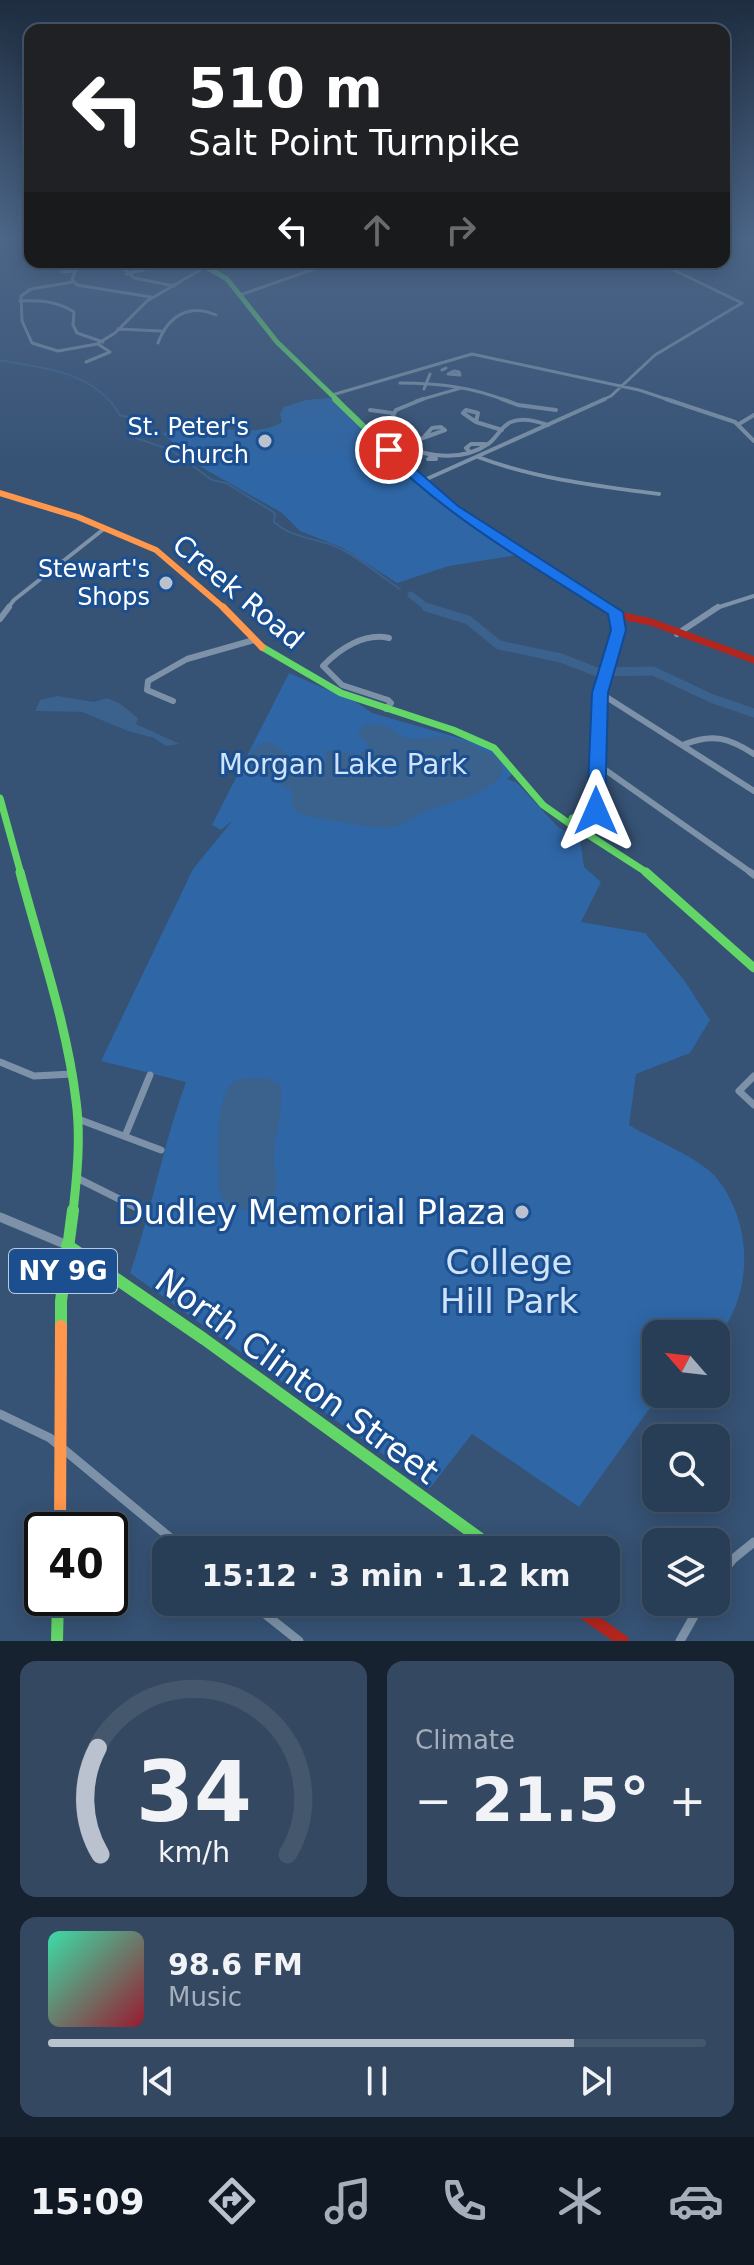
<!DOCTYPE html>
<meta charset="utf-8">
<style>
body{margin:0;font-family:"DejaVu Sans",sans-serif;background:#344961;color:#f1f3f6;height:100vh;display:flex;flex-direction:column;font-size:30px;white-space:nowrap}
*{box-sizing:border-box;margin:0}
p{font-size:26px;color:#a5aeba}
.icon{flex:none;width:44px;height:44px;fill:none;stroke:currentColor;stroke-width:2;stroke-linecap:round;stroke-linejoin:round}
.map{position:relative;height:1641px;overflow:hidden}
.side{display:flex;flex-direction:column;gap:20px;padding:20px;background:#162230;flex:1}
.side>*{flex:none}
.top-card{position:absolute;left:24px;top:24px;width:706px;height:244px;border-radius:16px;box-shadow:0 4px 20px #0003,0 0 0 2px #44576d;background:#202124;color:#fff;overflow:hidden}
.needle{width:52px;rotate:298deg}
.buttons{position:absolute;left:642px;top:1320px;display:grid;gap:16px}
.buttons a{display:grid;place-items:center;width:88px;height:88px;border-radius:16px;background:#283e57;box-shadow:0 4px 20px #0003,0 0 0 2px #44576d;font-size:40px}
.speed{position:absolute;left:24px;top:1512px;display:flex;gap:16px;font-size:40px;font-weight:700;text-align:center}
.speed>*{display:grid;place-content:center;width:104px;height:104px;border-radius:50%;background:#283e57;box-shadow:0 4px 20px #0003,0 0 0 2px #44576d;line-height:1}
.speed .limit{border:4px solid #111;border-radius:12px;background:#fff;color:#111}
.pin{position:absolute;display:grid;place-items:center;width:68px;height:68px;color:#fff;margin:-34px;border:4px solid #fff;border-radius:50%;box-shadow:0 2px 8px #0007}
.me{position:absolute;width:88px;margin:-44px;rotate:0deg;stroke-linejoin:round;filter:drop-shadow(0 0 6px #0008)}
.turn{display:flex;align-items:center;gap:28px;height:168px;padding:0 32px;font-size:36px}
.turn .icon{width:104px;height:104px;stroke-width:2.5}
.turn b{display:block;font-size:56px;line-height:68px}
.lanes{display:flex;align-items:center;height:76px;padding:0 32px;background:#0003;justify-content:center;gap:40px;direction:ltr}
.lanes .off{opacity:.35}
.big{font-size:60px;font-weight:700;line-height:1.1}
.side .widget{flex:1;display:flex;flex-direction:column;justify-content:center;gap:12px;min-width:0;padding:0 28px;border-radius:16px;background:#344961}
.side .dial{align-items:center;gap:0}
.dial svg{height:208px;overflow:visible;fill:none;stroke:#44576d;stroke-width:7;stroke-linecap:round;text-anchor:middle}
.dial text{fill:#f1f3f6;stroke:none}
.song{display:flex;align-items:center;gap:24px}
.cover{width:96px;height:96px;border-radius:12px;background:linear-gradient(135deg,hsl(160 70% 55%),hsl(350 70% 35%))}
.played{height:8px;border-radius:4px;background:linear-gradient(90deg,#b9c2ce 80%,#44576d 80%)}
.keys{display:flex;justify-content:space-around;direction:ltr}
.heat{display:flex;justify-content:space-between;align-items:center;font-size:44px;direction:ltr}
.side .tiles{flex:1;display:grid;gap:20px;grid-template-columns:1fr 1fr}
.widget:last-child{grid-column:span 2}
.trip{position:absolute;left:152px;top:1536px;width:468px;height:80px;border-radius:16px;background:#283e57;box-shadow:0 4px 20px #0003,0 0 0 2px #44576d;font-weight:700;line-height:80px;text-align:center}
.dock{display:flex;height:128px;justify-content:space-around;align-items:center;background:#101923;color:#a5aeba}
.dock .icon{width:56px;height:56px}
.dock .on{color:#b9c2ce}
.dock b{font-size:36px;color:#f1f3f6}
.map>svg:first-child{display:block}
.green{fill:#2f66a5}
.water{fill:#3b618d}
.lines{fill:none;stroke-linecap:round;stroke-linejoin:round}
.stream{stroke:#3b618d;stroke-width:2}
.river-far1{stroke:#3b618d;stroke-width:7}
.river{stroke:#3b618d;stroke-width:9}
.street-far4{stroke:#7d92a8;stroke-width:3}
.street-far3{stroke:#7d92a8;stroke-width:4}
.street-far2{stroke:#7d92a8;stroke-width:6}
.street-far1{stroke:#7d92a8;stroke-width:7}
.street{stroke:#7d92a8;stroke-width:9}
.fast-far4{stroke:#63d668;stroke-width:5}
.fast-far3{stroke:#63d668;stroke-width:6}
.fast-far2{stroke:#63d668;stroke-width:7}
.fast-far1{stroke:#63d668;stroke-width:9}
.fast{stroke:#63d668;stroke-width:12}
.slow-far2{stroke:#ff974d;stroke-width:6}
.slow-far1{stroke:#ff974d;stroke-width:7}
.slow{stroke:#ff974d;stroke-width:12}
.jam-far1{stroke:#b3261e;stroke-width:7}
.jam{stroke:#b3261e;stroke-width:12}
.route{fill:#1a73e8;stroke:#114b97;stroke-width:2}
.poi-dot{fill:#b9c2ce;stroke:#1b4f8f;stroke-width:3}
.labels{text-anchor:middle;dominant-baseline:central;stroke-width:6;stroke-linejoin:round;paint-order:stroke}
.far-poi-label{font-size:24px;fill:#fff;stroke:#1b4f8f;text-anchor:end}
.shield{fill:#1b4f8f;stroke:#bbcadd;stroke-width:2}
.shield-label{font-size:26px;font-weight:bold;fill:#fff}
.street-label{font-size:28px;fill:#fff;stroke:#1b4f8f}
.park-label{font-size:28px;fill:#cfe3fa;stroke:#1b4f8f}
.near-poi-label{font-size:34px;fill:#fff;stroke:#1b4f8f;text-anchor:end}
.near-park-label{font-size:34px;fill:#cfe3fa;stroke:#1b4f8f}
.near-street-label{font-size:34px;fill:#fff;stroke:#1b4f8f}
</style>
<div class="map">
<svg width="754" height="1641" viewBox="0 0 754 1641">
<rect width="100%" height="100%" fill="#365274"/>
<path class="green" d="M330 398 414 480 517 555 449 566 397 583 343 548 300 531 282 513 201 467 162 433C175 431 188 428 200 428 227 427 258 437 282 422L280 414 284 407 306 400Z
M289 673 356 702 372 713 484 745 501 754 516 771 507 779 516 782 558 827 580 839 584 867 601 882 581 922 645 933 684 980 710 1020 690 1053 636 1074 629 1125C654 1140 693 1155 714 1175 754 1221 754 1294 716 1340V1334H656V1394H660L579 1507 472 1434 430 1488 130 1273C152 1210 163 1144 186 1082L101 1061 193 869 233 820 221 830 212 825Z"/>
<path class="water" d="M58 696 94 702 107 698 119 703 138 718 136 724 180 744 166 746 154 738 128 731 82 712 35 711 40 700Z
M366 725H385L407 739 442 737 469 743 498 758 502 768 500 777C480 798 448 802 422 813 410 819 402 825 388 828 378 829 304 817 298 812 290 806 292 799 292 790L272 779 253 762 250 752 265 742C289 746 295 777 325 761L326 750 359 755 369 747 357 732Z
M266 1078 280 1085C285 1110 273 1136 274 1162 275 1173 279 1182 274 1193 268 1203 253 1212 241 1209 230 1207 223 1200 219 1189 219 1166 213 1095 234 1082 243 1077 256 1079 266 1078Z"/>
<g class="lines">
<path class="stream" d="M0 360C46 369 94 371 120 415L137 420 136 438 171 450 212 480 226 483 275 513 274 522C295 541 320 537 343 550 363 560 381 577 400 589"/>
<path class="river-far1" d="M411 595 429 609"/>
<path class="river" d="M426 607 468 620 499 645 561 658 597 672 653 671 713 699 754 713"/>
<path class="street-far4" d="M82 262 77 266 72 280 77 285 151 297
M117 262 134 278 174 286
M62 272 76 271
M126 274 166 264
M73 282 31 289 21 296 22 321 32 343 58 351 97 344 115 333 147 301 207 266
M240 295 334 262
M20 301C40 300 57 301 74 312L73 325 77 333 103 342
M118 329 161 331
M158 343C168 316 189 303 216 315
M86 362 110 352 98 344
M442 370 446 368
M454 371 459 372 460 375 448 374Z
M400 383C438 383 472 387 507 401
M424 389 430 374
M332 395 472 354 639 390 672 401
M416 401 461 388
M600 401 611 396 655 355 742 303 657 262"/>
<path class="street-far3" d="M502 399 518 405 556 410
M666 399 735 422 754 441
M370 410 392 413
M466 410 478 413 476 422 463 413Z
M476 422 502 430
M739 424 754 415
M441 427 445 430 423 438 432 428Z
M386 429 396 410 423 399
M387 433C411 457 459 464 488 444 497 438 501 426 511 422 522 417 536 421 548 425
M403 446 423 438
M469 451 466 448 471 444H485
M432 456 436 459H428Z
M478 457C536 479 598 486 659 494
M420 482 605 399
M7 609 14 600 105 528
M713 609 754 596"/>
<path class="street-far2" d="M0 619 9 607
M677 634 718 607
M600 693 754 791
M173 701 147 690 148 681 187 659 254 640
M386 709 391 703 388 700 342 685 323 666C339 649 365 632 389 638
M685 744C713 733 729 738 754 754
M597 764 753 874"/>
<path class="street-far1" d="M750 872 754 875
M0 1062 34 1076 73 1074
M754 1076 739 1091 754 1105
M78 1119 161 1150
M125 1136 150 1075
M77 1178 143 1211"/>
<path class="street" d="M0 1217 67 1245
M0 1414 50 1438 185 1550
M716 1579 733 1559 754 1542
M250 1602 299 1641
M680 1641 702 1602"/>
<path class="fast-far4" d="M198 262 227 279 277 342 338 401"/>
<path class="fast-far3" d="M335 399 428 489 528 558 611 609"/>
<path class="fast-far2" d="M262 647 341 693 453 730 494 748 543 805 570 824
M0 798 21 874
M586 814 599 821 597 829 584 832 572 827V818Z
M596 818 600 693 618 630 616 612 608 607
M584 832 649 874"/>
<path class="fast-far1" d="M20 872C40 948 67 1024 76 1101 81 1137 77 1176 73 1212
M646 872 754 968"/>
<path class="fast" d="M67 1245 204 1339 496 1550
M61 1326V1301L73 1210
M57 1641 58 1598"/>
<path class="slow-far2" d="M0 493 78 517 156 550 225 609"/>
<path class="slow-far1" d="M223 607 262 647"/>
<path class="slow" d="M60 1530 61 1326"/>
<path class="jam-far1" d="M618 615 651 622 754 660"/>
<path class="jam" d="M568 1602 623 1641"/>
</g>
<linearGradient id="sky" x2="0" y2="1"><stop stop-color="#1e2d40"/><stop offset="0.51" stop-color="#4c6688"/><stop offset="1" stop-color="#4c6688" stop-opacity="0"/></linearGradient>
<rect width="754" height="466" fill="url(#sky)"/>
<path class="route" d="M389 446 458 506 623 612 626 630 608 693 605 811 602 815H589L587 811 592 693 611 630 608 614C530 564 450 519 384 453L382 450Z"/>
<g class="poi-dot">
<circle cx="265" cy="441" r="8"/>
<circle cx="166" cy="583" r="8"/>
<circle cx="522" cy="1212" r="8"/>
</g>
<g class="labels">
<g class="far-poi-label">
<text x="249" y="427">St. Peter's<tspan x="249" dy="28">Church</tspan></text>
<text x="150" y="569">Stewart's<tspan x="150" dy="28">Shops</tspan></text>
</g>
<rect class="shield" x="9" y="1249" width="108" height="44" rx="6"/>
<g class="shield-label">
<text x="63" y="1271">NY 9G</text>
</g>
<g class="street-label">
<text transform="translate(238 592) rotate(40)">Creek Road</text>
</g>
<g class="park-label">
<text x="343" y="764">Morgan Lake Park</text>
</g>
<g class="near-poi-label">
<text x="506" y="1212">Dudley Memorial Plaza</text>
</g>
<g class="near-park-label">
<text x="509" y="1262">College<tspan x="509" dy="39">Hill Park</tspan></text>
</g>
<g class="near-street-label">
<text transform="translate(297 1376) rotate(36)">North Clinton Street</text>
</g>
</g>
</svg>
<div class="buttons">
<a><svg class="needle" viewBox="-14 -14 28 28"><path d="M0-13l5 13h-10z" fill="#e53935"/><path d="M0 13l5-13h-10z" fill="#a5aeba"/></svg></a>
<a><svg class="icon" aria-label="search" viewBox="0 0 24 24"><circle cx="10" cy="10" r="6"/><path d="M15 15l6 6"/></svg></a>
<a><svg class="icon" aria-label="layers" viewBox="0 0 24 24"><path d="M12 4l9 5-9 5-9-5zM3 14l9 5 9-5"/></svg></a>
</div>
<div class="speed"><div class="limit">40</div></div>
<div class="pin" style="left:389px;top:450px;background:#d93025"><svg class="icon" aria-label="arrive" viewBox="0 0 24 24"><path d="M6 21V4h12l-3 4 3 4H6"/></svg></div>
<svg class="me" style="left:596px;top:811px" viewBox="-20 -20 40 40"><path d="M0-17L14 15 0 8-14 15z" fill="#1a73e8" stroke="#fff" stroke-width="4"/></svg>
<div class="trip">15:12 · 3 min · 1.2 km</div>
<div class="top-card">
<div class="turn"><svg class="icon" aria-label="left" viewBox="0 0 24 24"><path d="M17 20v-9H6M10 6l-5 5 5 5"/></svg><div><b>510 m</b>Salt Point Turnpike</div></div>
<div class="lanes"><svg class="icon" aria-label="left" viewBox="0 0 24 24"><path d="M17 20v-9H6M10 6l-5 5 5 5"/></svg><svg class="icon off" aria-label="ahead" viewBox="0 0 24 24"><path d="M12 20V5M6 11l6-6 6 6"/></svg><svg class="icon off" aria-label="right" viewBox="0 0 24 24"><path d="M7 20v-9h11M14 6l5 5-5 5"/></svg></div>
</div>
</div>
<section class="side">
<div class="tiles">
<div class="widget dial"><svg viewBox="0 0 100 80">
<path d="M14 69A42 42 0 1 1 86 69"/>
<path d="M14 69A42 42 0 0 1 13 28" stroke="#b9c2ce"/>
<text x="50" y="56" font-size="32" font-weight="700">34</text>
<text x="50" y="72" font-size="11">km/h</text>
</svg></div>
<div class="widget"><p>Climate</p>
<div class="heat"><a>−</a><b class="big">21.5°</b><a>+</a></div>
</div>
<div class="widget">
<div class="song"><i class="cover"></i><div><b>98.6 FM</b><p>Music</p></div></div>
<div class="played"></div>
<div class="keys"><svg class="icon" aria-label="previous" viewBox="0 0 24 24"><path d="M18 5L8 12l10 7zM5 5v14"/></svg><svg class="icon" aria-label="pause" viewBox="0 0 24 24"><path d="M8 5v14M16 5v14"/></svg><svg class="icon" aria-label="next" viewBox="0 0 24 24"><path d="M6 5l10 7-10 7zM19 5v14"/></svg></div>
</div>
</div>
</section>
<nav class="dock">
<b>15:09</b>
<svg class="icon on" aria-label="directions" viewBox="0 0 24 24"><path d="M12 3l9 9-9 9-9-9zM9 14v-3h6M13 9l2 2-2 2"/></svg>
<svg class="icon" aria-label="music" viewBox="0 0 24 24"><path d="M9 18V5l10-2v13"/><circle cx="6" cy="18" r="3"/><circle cx="16" cy="16" r="3"/></svg>
<svg class="icon" aria-label="phone" viewBox="0 0 24 24"><path d="M5 4h4l2 5-3 2q2 4 5 5l2-3 5 2v4C11 20 4 13 5 4z"/></svg>
<svg class="icon" aria-label="climate" viewBox="0 0 24 24"><path d="M12 3v18M4 7l16 10M4 17L20 7"/></svg>
<svg class="icon" aria-label="car" viewBox="0 0 24 24"><path d="M5 17H2v-5l4-1 3-4h7l3 4 3 1v5h-3M9 17h6M6 11h13"/><circle cx="7" cy="17" r="2"/><circle cx="17" cy="17" r="2"/></svg>
</nav>
